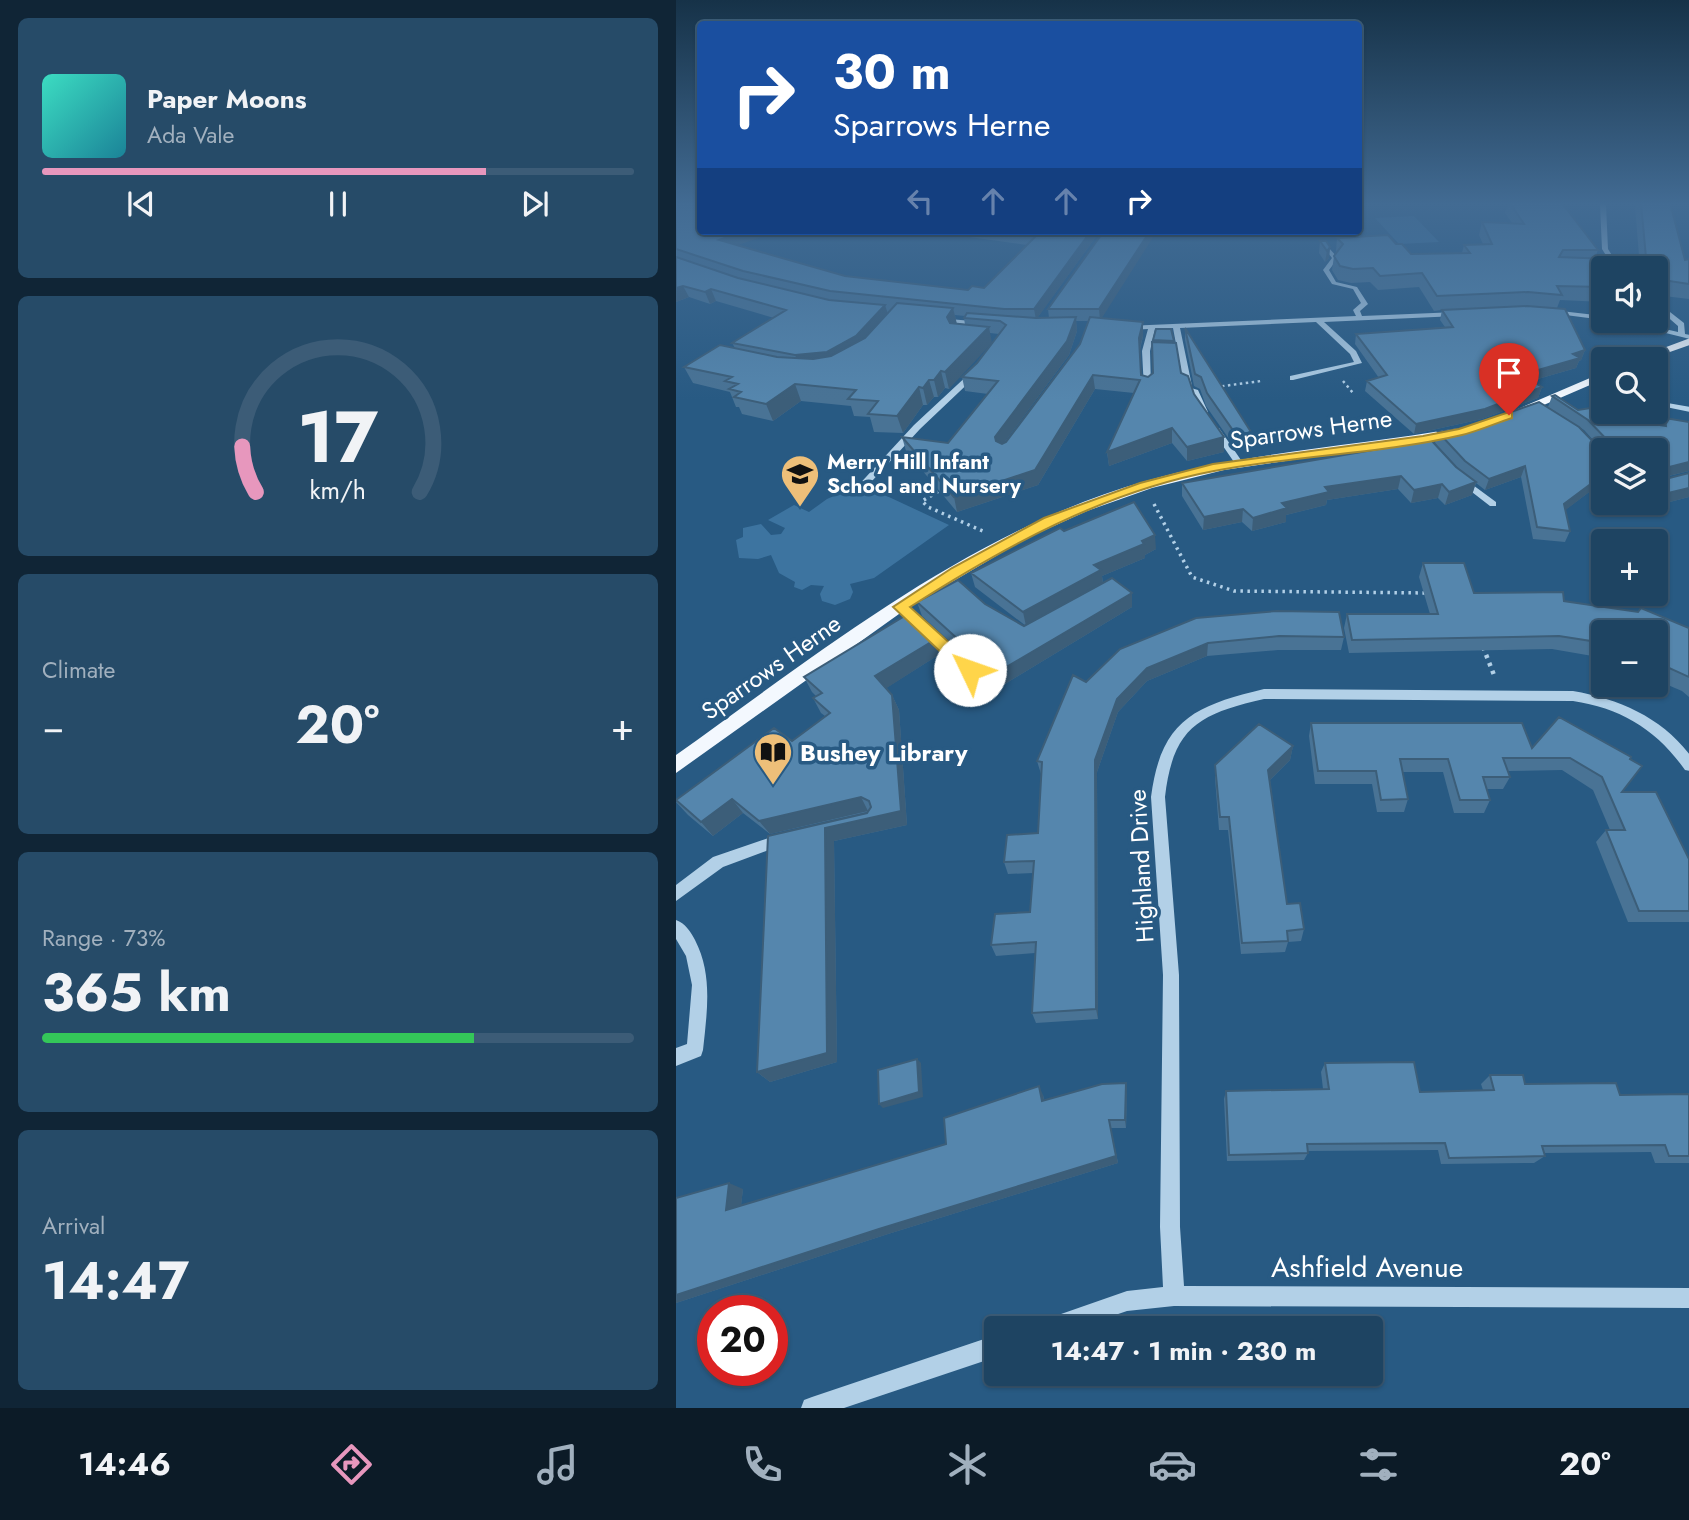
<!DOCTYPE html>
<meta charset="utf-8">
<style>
body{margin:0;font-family:Jost,sans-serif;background:#264b68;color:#f1f3f6;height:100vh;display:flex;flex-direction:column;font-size:26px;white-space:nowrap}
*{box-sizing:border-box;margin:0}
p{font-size:23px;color:#a1b0be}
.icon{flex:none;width:38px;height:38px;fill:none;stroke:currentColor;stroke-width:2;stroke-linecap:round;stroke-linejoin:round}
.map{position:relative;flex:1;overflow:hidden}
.side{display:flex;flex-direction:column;gap:18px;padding:18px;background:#102536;width:676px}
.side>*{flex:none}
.guide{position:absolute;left:21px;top:21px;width:665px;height:214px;border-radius:7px;box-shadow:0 2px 5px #0004,0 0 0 2px #3c5c77;background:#1a4fa0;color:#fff;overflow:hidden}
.fabs{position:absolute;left:915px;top:256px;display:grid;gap:14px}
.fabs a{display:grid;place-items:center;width:77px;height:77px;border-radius:7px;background:#1e4462;box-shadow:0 2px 5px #0004,0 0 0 2px #3c5c77;font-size:35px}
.speed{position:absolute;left:21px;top:1295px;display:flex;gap:14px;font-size:35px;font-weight:700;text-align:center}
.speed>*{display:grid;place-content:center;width:91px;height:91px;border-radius:50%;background:#1e4462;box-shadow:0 2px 5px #0004,0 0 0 2px #3c5c77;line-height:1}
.speed .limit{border:10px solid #d22;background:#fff;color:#111}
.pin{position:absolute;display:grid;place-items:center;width:60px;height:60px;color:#fff;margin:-72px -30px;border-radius:50% 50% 50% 0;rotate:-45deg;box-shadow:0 0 7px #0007}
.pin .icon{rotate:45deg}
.me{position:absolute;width:77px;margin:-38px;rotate:312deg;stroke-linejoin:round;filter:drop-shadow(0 0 5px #0008)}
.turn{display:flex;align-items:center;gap:24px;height:147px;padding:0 21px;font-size:32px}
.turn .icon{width:91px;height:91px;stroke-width:2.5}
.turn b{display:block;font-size:49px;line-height:60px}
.lanes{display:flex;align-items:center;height:66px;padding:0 21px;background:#0003;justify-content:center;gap:35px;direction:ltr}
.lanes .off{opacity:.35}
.big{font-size:52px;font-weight:700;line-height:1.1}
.side .card{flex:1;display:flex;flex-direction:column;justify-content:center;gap:10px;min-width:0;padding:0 24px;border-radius:10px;background:#264b68}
.side .dial{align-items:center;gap:0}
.dial svg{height:182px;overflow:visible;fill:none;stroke:#3c5c77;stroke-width:7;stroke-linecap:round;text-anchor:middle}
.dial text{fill:#f1f3f6;stroke:none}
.song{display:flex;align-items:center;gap:21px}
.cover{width:84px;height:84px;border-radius:10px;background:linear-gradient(135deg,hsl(170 70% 55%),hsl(190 70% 35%))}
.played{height:7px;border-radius:4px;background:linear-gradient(90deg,#e797bd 75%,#3c5c77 75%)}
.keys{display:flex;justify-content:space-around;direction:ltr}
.heat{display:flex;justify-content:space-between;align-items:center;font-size:38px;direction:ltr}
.charge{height:10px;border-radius:5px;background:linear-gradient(90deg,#34c759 73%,#3c5c77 0)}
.trip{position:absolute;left:308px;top:1316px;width:399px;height:70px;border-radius:7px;background:#1e4462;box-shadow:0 2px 5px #0004,0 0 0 2px #3c5c77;font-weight:700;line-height:70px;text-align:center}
.tab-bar{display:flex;height:112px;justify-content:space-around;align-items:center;background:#0c1b27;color:#a1b0be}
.tab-bar .icon{width:49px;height:49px}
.tab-bar .on{color:#e797bd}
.tab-bar b{font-size:32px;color:#f1f3f6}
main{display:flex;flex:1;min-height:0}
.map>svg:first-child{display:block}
.green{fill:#3d74a0}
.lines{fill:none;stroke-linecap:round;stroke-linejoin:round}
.path-far2{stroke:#b2d0e7;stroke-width:2.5;stroke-dasharray:2.5 3.5;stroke-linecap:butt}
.path-far1{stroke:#b2d0e7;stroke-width:3.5;stroke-dasharray:2.5 4.5;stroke-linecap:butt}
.path{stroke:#b2d0e7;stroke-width:4.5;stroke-dasharray:3.5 5;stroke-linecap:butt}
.minor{fill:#b2d0e7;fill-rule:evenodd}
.major{fill:#f3f8fe;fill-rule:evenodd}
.wall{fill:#497395;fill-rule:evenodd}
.shaded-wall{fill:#3c5e79}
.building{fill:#5586ad;stroke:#3c5e79;stroke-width:2}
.route{fill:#ffd54a;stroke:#a68a30;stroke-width:2}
.labels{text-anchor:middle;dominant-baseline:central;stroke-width:7;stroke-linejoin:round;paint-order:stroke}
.far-poi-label{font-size:21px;font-weight:bold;fill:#fff;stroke:#285a83;text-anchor:start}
.street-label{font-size:24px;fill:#fff;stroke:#285a83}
.poi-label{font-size:24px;font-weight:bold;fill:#fff;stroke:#285a83;text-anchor:start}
.near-street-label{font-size:28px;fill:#fff;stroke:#285a83}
</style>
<main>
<section class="side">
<div class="card">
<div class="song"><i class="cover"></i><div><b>Paper Moons</b><p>Ada Vale</p></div></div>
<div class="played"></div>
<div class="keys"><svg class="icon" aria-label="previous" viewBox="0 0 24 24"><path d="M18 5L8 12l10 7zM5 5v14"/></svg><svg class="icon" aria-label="pause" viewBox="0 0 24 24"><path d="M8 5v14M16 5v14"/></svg><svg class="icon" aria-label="next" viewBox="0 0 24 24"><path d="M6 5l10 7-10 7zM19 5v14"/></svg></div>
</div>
<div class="card dial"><svg viewBox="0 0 100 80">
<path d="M14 69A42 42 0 1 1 86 69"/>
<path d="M14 69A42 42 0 0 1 8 49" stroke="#e797bd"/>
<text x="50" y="56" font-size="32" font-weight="700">17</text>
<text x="50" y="72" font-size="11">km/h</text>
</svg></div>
<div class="card"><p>Climate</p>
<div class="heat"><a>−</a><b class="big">20°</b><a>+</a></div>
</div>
<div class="card"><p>Range · 73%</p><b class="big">365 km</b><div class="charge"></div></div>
<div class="card"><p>Arrival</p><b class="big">14:47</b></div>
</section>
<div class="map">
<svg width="1014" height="1408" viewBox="0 0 1014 1408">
<rect width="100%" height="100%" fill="#285a83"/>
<path class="green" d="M738 216 763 242 723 244 699 218Z
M185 484 273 525 198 578 174 584 177 592 174 599 159 605 146 601 144 594 148 586 135 585 126 590 118 587 119 582 103 573 95 555 82 559 63 558 60 540 67 537V528L85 524 95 535 105 534 109 528 92 520 118 505 133 512 151 499Z"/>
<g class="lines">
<path class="path-far2" d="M667 381 677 393
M540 387 585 381"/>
<path class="path-far1" d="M268 488 246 501 252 507 309 532
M478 504 516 577 558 591 752 593"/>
<path class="path" d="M807 647 818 675"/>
<path class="minor" d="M927 203 930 205 932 249 944 268H938L926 249 924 205Z
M652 247 662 258 653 270 660 282 681 287 692 304 684 311 686 316 781 312 784 314 781 316 648 322 680 351 686 363 617 380H614V376L678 362 674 354 640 322 504 328 516 386 512 388 508 386 497 328 479 329 474 351 475 387 468 389 466 351 472 329 453 330H450V326L680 316 677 310 685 303 677 289 656 284 647 270 656 258 649 249Z
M980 301 1008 323 1009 334 1014 335V339L937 320H950L1002 332V326L980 307Z
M876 310 928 316V320L874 313 873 312Z
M264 318 305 322 309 324 305 326 262 321V319Z
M295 372 302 374 244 429 184 494H178V490L238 425Z
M915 378 928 381V386L915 382Z
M515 388 522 390 532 412 531 414 524 412 514 390Z
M980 401 1014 407V412L980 405Z
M957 411H969L941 424 934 422Z
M537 428H543L567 463 566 465H560L536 430Z
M786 477 820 502V506H814L783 482V478Z
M224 603 228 604 282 653 284 656 282 659H274L220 610 219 607Z
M588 689 897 691C943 699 985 717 1014 755V771L1009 770C981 730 945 708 897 701L588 699C523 714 497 727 489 797L503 975 504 1227 508 1286 1014 1288V1308L498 1306 451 1311 401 1328H362L365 1321 451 1291 487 1287 484 1227 487 975 475 797C485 720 518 706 588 689Z
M107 833 112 835 114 839 112 843 47 867 0 901V885L37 857Z
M0 920C9 923 15 932 19 940 37 975 31 1012 27 1050L25 1056 0 1066V1048L11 1044 16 985 10 956 0 939Z
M320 1335V1357L168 1408H125L128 1400 136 1397Z"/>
<path class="major" d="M1014 338V345L974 359H958Z
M928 372V379L847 414 837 411Z
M783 428 789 432 787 435 548 470 476 488 411 511 349 539 230 609 0 773V755C146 651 294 531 470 481 572 452 679 446 783 428Z"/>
</g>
<path class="wall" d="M0 203 62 245 169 276 292 290 308 288 351 245 265 233V231H424L361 318H373L372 309 428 231 425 318 467 322V336L464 350 465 375 472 377 477 373V340L495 329 505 373 548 452 511 461 496 443 433 466 431 452 458 393 419 389 362 485 281 512 230 451 226 437 272 443 312 394 289 391 286 377 301 363 323 334 314 333 273 389 269 388 262 397H258L251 405H247L227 433 198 432 194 417 178 416 175 406 125 401 97 421 66 414 63 407H60L54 392 17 383 8 367 59 348 56 343 98 318 40 301 34 304 13 297 0 302ZM279 315 289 316 288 318 289 325 280 324ZM400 321H412L404 344 330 442 328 443 393 355 401 331Z
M832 203H886L922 250 919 258 928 268V302L884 300 881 308 909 350 905 360 903 361 900 368 855 381 866 387 862 398 806 419 738 434 689 391 691 381 703 378 679 344 680 334 769 327 764 320 766 310 758 311 743 287 702 290 694 282 675 283 662 280 656 270 658 256 661 253 660 251 661 238 720 244 735 254 786 253 788 245 807 244 803 235 806 222 836 223 829 213Z
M960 203H994L1009 260 1013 259V299L980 295V268H964L959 206Z
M644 241 654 247 653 258 649 262 643 253Z
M509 328 575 432 574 445 560 449 530 406 524 389 518 386 509 340Z
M876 396 902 410 935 417 986 425 989 418 1013 471 985 478 986 480 1013 473V497L982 505 979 502H980V450H928V452L908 430 872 407Z
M762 432 928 453V481L889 510 894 531 889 542 857 539 845 477 809 490 800 483 796 495 769 505 762 498 735 503 722 489 651 500 650 505 610 515V522L576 531 566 522 527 530 506 496V483L783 469 759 443Z
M388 531 480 549 469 555V558L426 576 427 583 456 607 309 696 265 654 260 640 286 662 295 661 246 616 241 602 309 604 348 626H350L299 587 295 573Z
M747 563 798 593 888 601 1013 628V697L1006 691 980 680V632H928V658L876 649 673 653 668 628 671 614H754L743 577Z
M663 612 668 637 665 650H602L531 656 471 681 442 712 421 772 422 1019 360 1023 356 1013 359 953 320 956 315 945 354 912 357 873 332 874 328 862 362 833 365 774 361 761 410 682 444 649Z
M260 639 264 654 210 688 216 695 223 710 231 825 158 841 161 1062 94 1082 81 1072 92 836 191 813 192 812 94 834 67 813 37 836 12 815 0 802 116 741 149 716 145 713 137 698 140 696 136 692 128 677Z
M635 723 954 759 946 792 1013 859V922H952L920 842 930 830H934L917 790 886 770 832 771 834 777 827 789H811L814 800 808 813H778L767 772H726L732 799 728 812H701L696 784H639L633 736Z
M617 746 614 760 594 780 611 904 628 929 625 941 612 942 609 952 565 954 552 830H543L539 778V765Z
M649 1063 744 1092 807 1090 805 1084 814 1075 849 1084 944 1095 1013 1094V1163H979L975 1152 868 1153 869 1156 858 1163 765 1164 762 1150 632 1151V1153L628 1160 551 1161 548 1099 550 1091 647 1089 645 1072Z
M450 1083 451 1091 450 1128H435L442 1163 212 1234 0 1303V1198L67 1189 65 1205 270 1144 367 1095 368 1100Z"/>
<path class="shaded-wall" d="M68 231H102L48 250 43 240Z
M415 231H424L360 320 358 309Z
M474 231H481L424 321 423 309Z
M654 247 653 258 649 262 651 251Z
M7 286 13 297 0 302V288Z
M35 289 40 301 34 304 29 292Z
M209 305 213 317 184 348 124 367 119 355Z
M277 308 281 324 275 334 271 317Z
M400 317 401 331 393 355 322 451 319 437Z
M467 322V336L463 351V338Z
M313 327 316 343 273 389 269 372Z
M909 350 905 360 903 361 900 368 841 385 845 375 897 354Z
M265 371 269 388 262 397 258 380Z
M417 375 419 389 362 485 281 512 278 497Z
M253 380 258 397 251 405 247 388Z
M119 384 125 401 97 421 90 404Z
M243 387 247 405 227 433 221 416Z
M866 387 862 398 806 419 738 434 740 424Z
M496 428V443L433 466 431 452Z
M575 432 574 445 560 449 561 436Z
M548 437V452L511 461V447Z
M1013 462V471L980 479 985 469Z
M849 466 845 477 809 490 813 479Z
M928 474V481L883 515 888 504Z
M725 476 722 489 651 500 650 505 610 515V522L576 531 577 518 606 503 649 487Z
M800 482 796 495 769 505 773 492Z
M766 484 762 498 735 503 738 490Z
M1013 488V497L982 505 988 494Z
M567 509 566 522 527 530 528 517Z
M479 535 480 549 469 555V558L426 576 427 584 350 626 347 612 418 565Z
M456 593V607L309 696 305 682Z
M260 639 264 654 206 691 199 676Z
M532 643 531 656 471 681 442 712 421 772 422 1019 420 1009 419 760 441 699 471 668Z
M216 695 223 710 231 825 158 841 161 1062 94 1082 81 1072 149 828 225 811Z
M617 746 614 760 590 784 592 770Z
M185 797 192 811 94 834 83 821Z
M56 799 67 813 37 836 25 822Z
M241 1059 245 1063 247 1097 207 1108 203 1104Z
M450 1083 451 1091 450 1128 449 1120Z
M363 1086 367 1095 370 1109 366 1101Z
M435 1128 442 1163 212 1234 0 1303V1295Z
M53 1183 67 1189 64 1215 50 1210Z"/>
<path class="building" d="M0 203H24V231H68L43 240 169 276 292 290 296 286 308 288 361 235 328 231H415L358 309H328L154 291 67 271 0 249Z
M834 203H886L922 250H887L883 257 934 259 943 268H928V287L881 286 886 295 852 292 761 296 746 273 704 276 697 268 677 269 664 266 658 256 667 244 661 238 712 235 720 244H726L735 254 794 253 788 245 816 244 806 222 848 224Z
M965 203H994L1009 260 1013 259V284L980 279V268H971Z
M428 231H474L423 309H372Z
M644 241H650L654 247 651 251Z
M0 257 62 278 153 300 209 305 180 336 151 352 119 355 56 343 110 310 35 289 29 292 7 286 0 288Z
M221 303 277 308 271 317 274 323 313 327 269 372 265 371 258 380H253L247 388 243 387 221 416 192 414 202 401 172 399 180 390 119 384 90 404 58 397 65 392 53 389 62 384 49 381 56 377 8 367 44 345 101 357 137 359 155 356 189 338Z
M851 306 889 309 909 350 897 354 904 358 845 375 866 387 809 409 740 424 691 381 711 375 680 334 777 327 766 310Z
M291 313 360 318 400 317 391 341 319 437 320 441 326 444 330 442 404 344 414 317 467 322 463 338 465 375 472 377 477 373 476 342 500 343 505 373 512 376 518 394 548 437 511 447 496 428 431 452 464 380 417 375 359 470 278 497 226 437 272 443 322 381 286 377 301 363 330 325 324 321 288 318Z
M509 328 575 432 561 436 531 393 525 377 519 374Z
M480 329H495L498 341 477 340Z
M879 395 902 410 921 407 935 417 990 426 989 418 1013 422V462L985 469 983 477 986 480 1013 473V488L988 494 980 488V450H935V444L912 420 876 396Z
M863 402 903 427 928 453V474L888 504 894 531 861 527 849 466 813 479 789 461 762 432 793 427Z
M755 440 780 467 800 482 773 492 766 484 738 490 725 476 649 487 653 492 606 503 611 508 577 518 567 509 528 517 506 483Z
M458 502 479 535 466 541 468 544 418 565 425 570 347 612 295 573 384 528 388 531Z
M747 563H788L798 593 887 592 888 601 962 612 965 608 1013 628V677L980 662V632H928V643L883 636 676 640 671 614H762Z
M436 578 456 593 305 682 260 640 286 662 296 660V652L241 602 282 580 309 604 348 626Z
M601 611 663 612 668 637 603 636 532 643 471 668 441 699 419 760 420 1009 356 1013 360 942 315 945 319 914 354 912 358 861 328 862 331 835 362 833 366 762 361 761 397 675 410 682 444 649 520 618Z
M232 614 260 639 199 676 216 695 225 811 149 828 151 1053 81 1072 92 836 191 813 195 807 193 801 185 797 83 821 56 799 25 822 0 800 98 728 116 741 154 713 137 698 146 693 128 677Z
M883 717 955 757 954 759 966 766 946 792H980L1013 859V911H963L930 830H949L926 777 894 758H827L834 777H807L814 800H784L772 759H724L732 799 705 800 700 771H642L635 723H846L856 748Z
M583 724 617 746 592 770 611 904 624 903 628 929 611 931 612 941 566 943 553 817H544L539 765Z
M241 1059 243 1092 203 1104 202 1070Z
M738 1062 744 1092 818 1090 814 1075H847L849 1084 940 1083 944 1095 1013 1094V1156H993L989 1145 866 1146 869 1156 773 1158 769 1143 631 1144 632 1153 553 1155 550 1091 653 1089 649 1063Z
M450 1083 449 1120H433L440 1156 203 1229 0 1295V1198L53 1183 50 1210 270 1144 268 1118 363 1086 366 1101 426 1084Z"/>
<linearGradient id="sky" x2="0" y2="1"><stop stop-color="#163248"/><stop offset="0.51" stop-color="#426b93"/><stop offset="1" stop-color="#426b93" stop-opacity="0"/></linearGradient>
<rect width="1014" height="400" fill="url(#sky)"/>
<path class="route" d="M833 412 836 413V418C820 423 803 431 786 435 705 454 620 455 538 471 427 492 328 547 234 607L299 666 301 670 299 674H288L217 607 276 568 368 518 464 483 537 464 747 436 783 429Z"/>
<defs>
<g id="school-pin" transform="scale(2.0125)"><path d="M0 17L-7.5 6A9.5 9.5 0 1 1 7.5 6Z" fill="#eebf79" stroke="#285a83"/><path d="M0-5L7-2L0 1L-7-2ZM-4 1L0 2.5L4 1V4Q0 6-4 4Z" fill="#111"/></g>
<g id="library-pin" transform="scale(2.0125)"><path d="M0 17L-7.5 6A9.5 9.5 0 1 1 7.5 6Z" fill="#eebf79" stroke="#285a83"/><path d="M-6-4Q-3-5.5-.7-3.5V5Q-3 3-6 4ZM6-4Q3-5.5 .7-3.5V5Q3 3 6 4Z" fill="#111"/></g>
</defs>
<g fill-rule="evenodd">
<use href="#school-pin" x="124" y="474"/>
<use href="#library-pin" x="97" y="752"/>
</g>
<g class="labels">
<g class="far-poi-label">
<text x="151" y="462">Merry Hill Infant<tspan x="151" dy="24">School and Nursery</tspan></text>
</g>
<g class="street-label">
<text transform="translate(635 429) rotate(-8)">Sparrows Herne</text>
<text transform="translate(95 667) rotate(-35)">Sparrows Herne</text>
<text transform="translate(465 866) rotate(-93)">Highland Drive</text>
</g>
<g class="poi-label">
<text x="124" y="752">Bushey Library</text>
</g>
<g class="near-street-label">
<text x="691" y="1267">Ashfield Avenue</text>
</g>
</g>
</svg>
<div class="fabs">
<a><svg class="icon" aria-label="sound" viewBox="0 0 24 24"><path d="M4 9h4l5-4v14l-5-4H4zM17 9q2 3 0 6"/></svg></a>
<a><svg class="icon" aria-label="search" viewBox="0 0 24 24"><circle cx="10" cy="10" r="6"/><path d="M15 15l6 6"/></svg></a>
<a><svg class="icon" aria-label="layers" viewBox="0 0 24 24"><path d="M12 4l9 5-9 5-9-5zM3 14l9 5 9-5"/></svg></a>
<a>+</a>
<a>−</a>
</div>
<div class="speed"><div class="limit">20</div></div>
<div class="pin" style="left:833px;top:415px;background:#d93025"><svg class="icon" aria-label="arrive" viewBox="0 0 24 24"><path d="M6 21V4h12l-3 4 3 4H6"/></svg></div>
<svg class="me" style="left:294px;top:670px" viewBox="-20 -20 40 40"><circle r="19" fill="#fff"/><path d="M0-13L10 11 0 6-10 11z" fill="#ffd54a"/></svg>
<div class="trip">14:47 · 1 min · 230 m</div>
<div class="guide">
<div class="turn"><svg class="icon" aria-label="right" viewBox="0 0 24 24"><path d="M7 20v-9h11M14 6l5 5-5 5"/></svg><div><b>30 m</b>Sparrows Herne</div></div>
<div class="lanes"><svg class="icon off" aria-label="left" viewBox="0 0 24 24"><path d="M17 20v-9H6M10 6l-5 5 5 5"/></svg><svg class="icon off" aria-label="ahead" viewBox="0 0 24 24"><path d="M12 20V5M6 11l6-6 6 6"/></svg><svg class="icon off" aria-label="ahead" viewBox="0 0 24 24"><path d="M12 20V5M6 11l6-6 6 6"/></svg><svg class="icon" aria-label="right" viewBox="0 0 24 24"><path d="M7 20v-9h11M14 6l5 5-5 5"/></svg></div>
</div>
</div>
</main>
<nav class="tab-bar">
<b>14:46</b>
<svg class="icon on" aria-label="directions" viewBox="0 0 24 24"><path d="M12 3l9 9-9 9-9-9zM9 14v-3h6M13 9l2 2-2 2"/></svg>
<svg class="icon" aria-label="music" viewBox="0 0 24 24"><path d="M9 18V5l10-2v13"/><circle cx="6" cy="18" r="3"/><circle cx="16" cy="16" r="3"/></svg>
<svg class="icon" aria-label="phone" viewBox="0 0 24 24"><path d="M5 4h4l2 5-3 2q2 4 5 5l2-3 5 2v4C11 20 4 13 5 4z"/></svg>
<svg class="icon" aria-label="climate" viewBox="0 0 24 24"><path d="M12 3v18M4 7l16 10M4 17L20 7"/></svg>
<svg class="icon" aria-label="car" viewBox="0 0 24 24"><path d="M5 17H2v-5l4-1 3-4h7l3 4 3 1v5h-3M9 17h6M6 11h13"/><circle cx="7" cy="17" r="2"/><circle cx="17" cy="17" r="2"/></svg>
<svg class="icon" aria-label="filters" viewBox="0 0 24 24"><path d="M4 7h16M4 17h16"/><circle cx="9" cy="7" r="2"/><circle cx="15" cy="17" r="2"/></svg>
<b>20°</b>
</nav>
